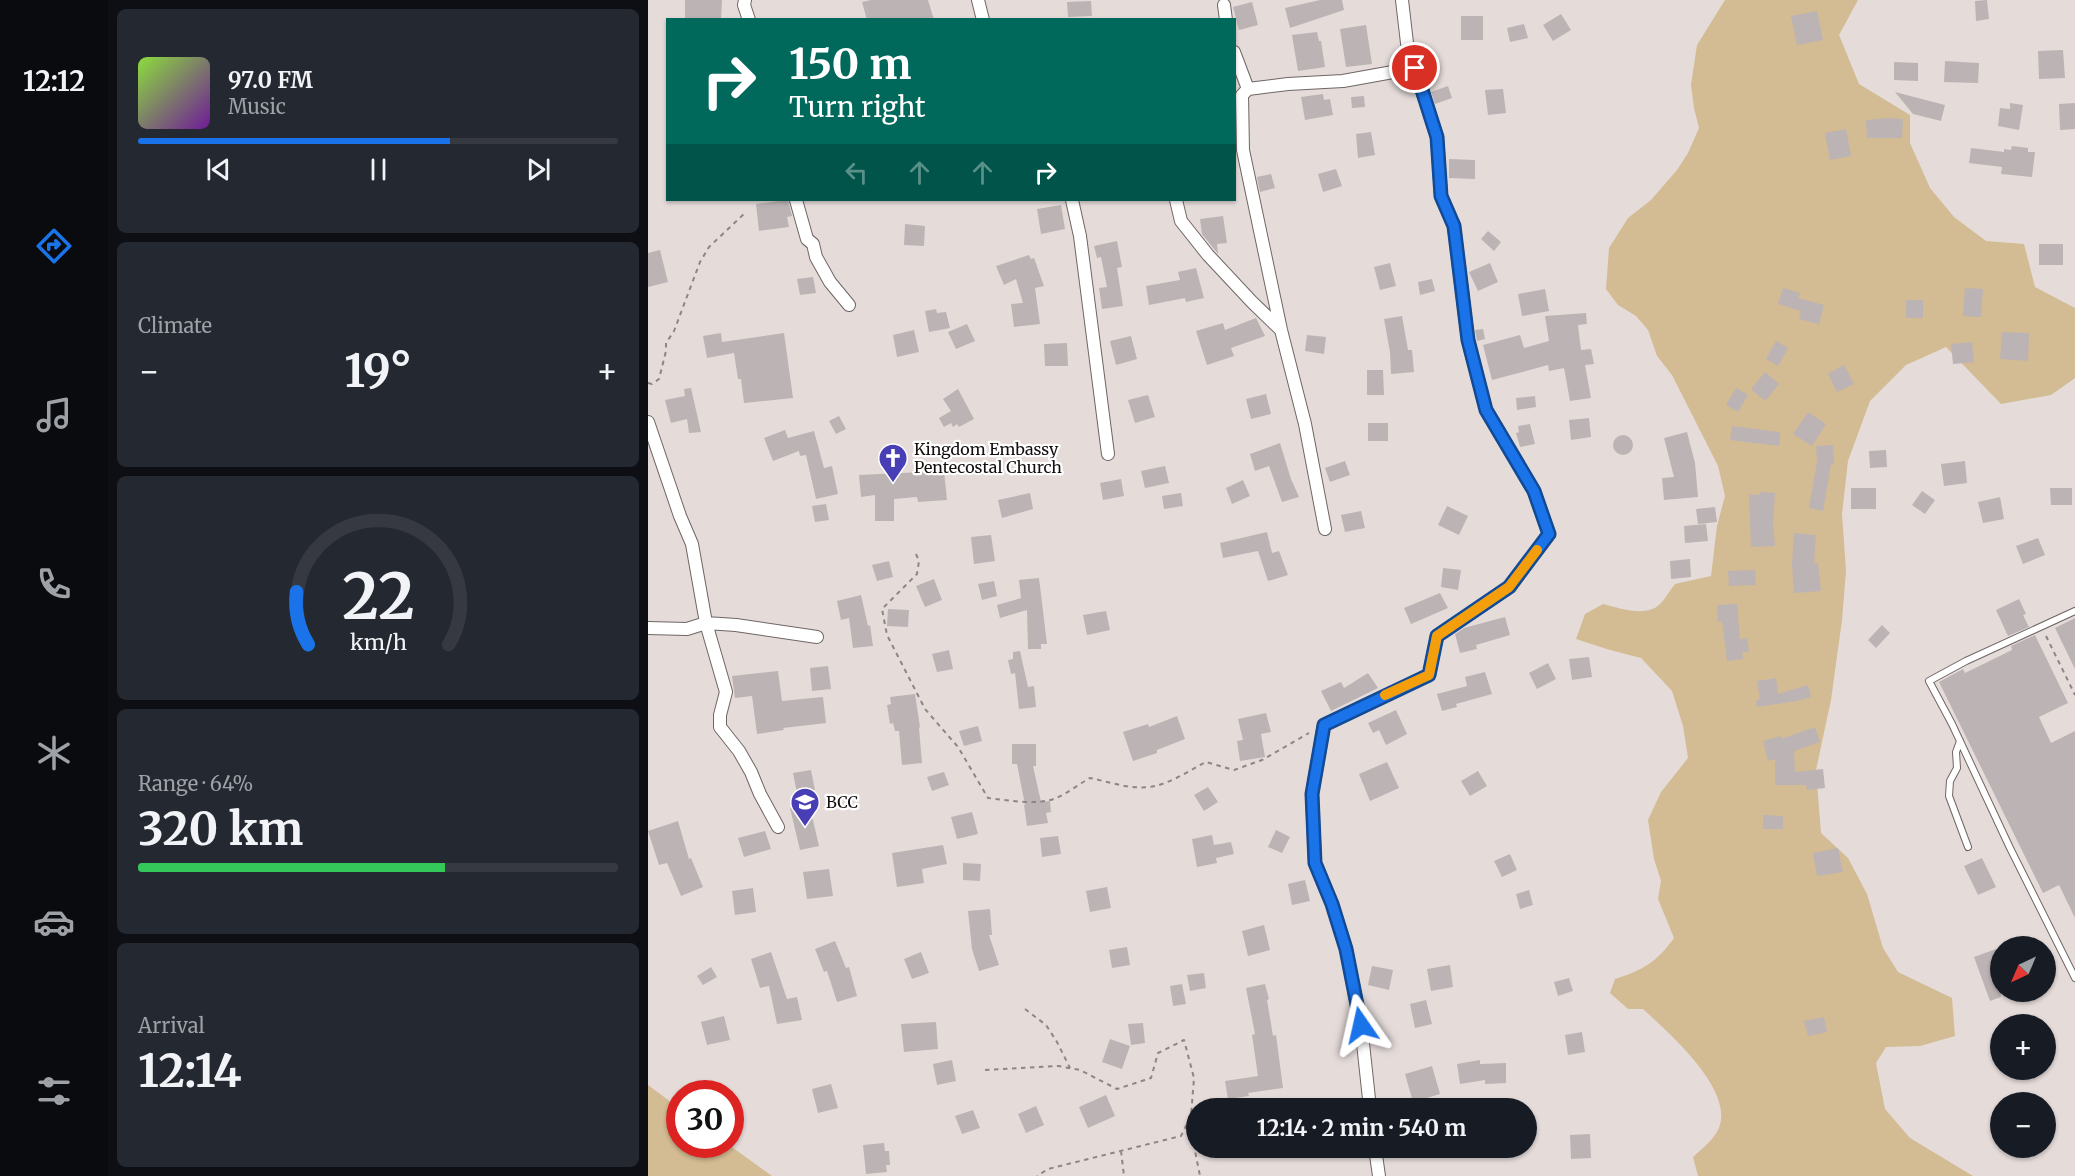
<!DOCTYPE html>
<meta charset="utf-8">
<style>
body{margin:0;font-family:Merriweather,serif;background:#242831;color:#f1f3f6;height:100vh;display:flex;flex-direction:column;font-size:22px;white-space:nowrap}
*{box-sizing:border-box;margin:0}
p{font-size:20px;color:#9ea1a6}
.icon{flex:none;width:33px;height:33px;fill:none;stroke:currentColor;stroke-width:2;stroke-linecap:round;stroke-linejoin:round}
.map{position:relative;flex:1;overflow:hidden}
.panel{display:flex;flex-direction:column;gap:9px;padding:9px;background:#0d0f14;width:540px}
.panel>*{flex:none}
.banner{position:absolute;left:18px;top:18px;width:570px;height:183px;border-radius:0px;box-shadow:0 2px 4px #0004;background:#00695c;color:#fff;overflow:hidden}
.needle{width:39px;rotate:224deg}
.buttons{position:absolute;left:1342px;top:936px;display:grid;gap:12px}
.buttons a{display:grid;place-items:center;width:66px;height:66px;border-radius:50%;background:#171b24;box-shadow:0 2px 4px #0004;font-size:30px}
.speed{position:absolute;left:18px;top:1080px;display:flex;gap:12px;font-size:30px;font-weight:700;text-align:center}
.speed>*{display:grid;place-content:center;width:78px;height:78px;border-radius:50%;background:#171b24;box-shadow:0 2px 4px #0004;line-height:1}
.speed .limit{border:9px solid #d22;background:#fff;color:#111}
.pin{position:absolute;display:grid;place-items:center;width:51px;height:51px;color:#fff;margin:-26px;border:3px solid #fff;border-radius:50%;box-shadow:0 2px 6px #0007}
.me{position:absolute;width:66px;margin:-33px;rotate:349deg;stroke-linejoin:round;filter:drop-shadow(0 0 4px #0008)}
.turn{display:flex;align-items:center;gap:21px;height:126px;padding:0 24px;font-size:27px}
.turn .icon{width:78px;height:78px;stroke-width:2.5}
.turn b{display:block;font-size:42px;line-height:51px}
.lanes{display:flex;align-items:center;height:57px;padding:0 24px;background:#0003;justify-content:center;gap:30px;direction:ltr}
.lanes .off{opacity:.35}
.big{font-size:45px;font-weight:700;line-height:1.1}
.panel .card{flex:1;display:flex;flex-direction:column;justify-content:center;gap:9px;min-width:0;padding:0 21px;border-radius:9px;background:#242831}
.panel .dial{align-items:center;gap:0}
.dial svg{height:156px;overflow:visible;fill:none;stroke:#363941;stroke-width:7;stroke-linecap:round;text-anchor:middle}
.dial text{fill:#f1f3f6;stroke:none}
.song{display:flex;align-items:center;gap:18px}
.cover{width:72px;height:72px;border-radius:9px;background:linear-gradient(135deg,hsl(90 70% 55%),hsl(280 70% 35%))}
.played{height:6px;border-radius:3px;background:linear-gradient(90deg,#1a73e8 65%,#363941 65%)}
.keys{display:flex;justify-content:space-around;direction:ltr}
.heat{display:flex;justify-content:space-between;align-items:center;font-size:33px;direction:ltr}
.charge{height:9px;border-radius:4px;background:linear-gradient(90deg,#34c759 64%,#363941 0)}
.trip{position:absolute;left:538px;top:1098px;width:351px;height:60px;border-radius:30px;background:#171b24;box-shadow:0 2px 4px #0004;font-weight:700;line-height:60px;text-align:center}
main{display:flex;flex:1;min-height:0}
.menu{display:flex;flex-direction:column;width:108px;justify-content:space-around;align-items:center;background:#090b0e;color:#9ea1a6}
.menu .icon{width:42px;height:42px}
.menu .active{color:#1a73e8}
.menu b{font-size:27px;color:#f1f3f6}
.map>svg:first-child{display:block}
.green{fill:#d3bb93}
.building{fill:#bcb3b4}
.lines{fill:none;stroke-linecap:round;stroke-linejoin:round}
.lane-casing{stroke:#6e6664;stroke-width:8}
.street-casing{stroke:#6e6664;stroke-width:14}
.path{stroke:#8c8684;stroke-width:2;stroke-dasharray:4.5 4.5;stroke-linecap:butt}
.lane{stroke:#fff;stroke-width:6}
.street{stroke:#fff;stroke-width:12}
.route-casing{stroke:#114b97;stroke-width:15}
.route{stroke:#1a73e8;stroke-width:10}
.slow{stroke:#f59e0b;stroke-width:10}
.labels{text-anchor:middle;dominant-baseline:central;stroke-width:4.5;stroke-linejoin:round;paint-order:stroke}
.poi-label{font-size:16px;fill:#120f0e;stroke:#fff;text-anchor:start}
</style>
<main>
<nav class="menu">
<b>12:12</b>
<svg class="icon active" aria-label="directions" viewBox="0 0 24 24"><path d="M12 3l9 9-9 9-9-9zM9 14v-3h6M13 9l2 2-2 2"/></svg>
<svg class="icon" aria-label="music" viewBox="0 0 24 24"><path d="M9 18V5l10-2v13"/><circle cx="6" cy="18" r="3"/><circle cx="16" cy="16" r="3"/></svg>
<svg class="icon" aria-label="phone" viewBox="0 0 24 24"><path d="M5 4h4l2 5-3 2q2 4 5 5l2-3 5 2v4C11 20 4 13 5 4z"/></svg>
<svg class="icon" aria-label="climate" viewBox="0 0 24 24"><path d="M12 3v18M4 7l16 10M4 17L20 7"/></svg>
<svg class="icon" aria-label="car" viewBox="0 0 24 24"><path d="M5 17H2v-5l4-1 3-4h7l3 4 3 1v5h-3M9 17h6M6 11h13"/><circle cx="7" cy="17" r="2"/><circle cx="17" cy="17" r="2"/></svg>
<svg class="icon" aria-label="filters" viewBox="0 0 24 24"><path d="M4 7h16M4 17h16"/><circle cx="9" cy="7" r="2"/><circle cx="15" cy="17" r="2"/></svg>
</nav>
<section class="panel">
<div class="card">
<div class="song"><i class="cover"></i><div><b>97.0 FM</b><p>Music</p></div></div>
<div class="played"></div>
<div class="keys"><svg class="icon" aria-label="previous" viewBox="0 0 24 24"><path d="M18 5L8 12l10 7zM5 5v14"/></svg><svg class="icon" aria-label="pause" viewBox="0 0 24 24"><path d="M8 5v14M16 5v14"/></svg><svg class="icon" aria-label="next" viewBox="0 0 24 24"><path d="M6 5l10 7-10 7zM19 5v14"/></svg></div>
</div>
<div class="card"><p>Climate</p>
<div class="heat"><a>−</a><b class="big">19°</b><a>+</a></div>
</div>
<div class="card dial"><svg viewBox="0 0 100 80">
<path d="M14 69A42 42 0 1 1 86 69"/>
<path d="M14 69A42 42 0 0 1 8 42" stroke="#1a73e8"/>
<text x="50" y="56" font-size="32" font-weight="700">22</text>
<text x="50" y="72" font-size="11">km/h</text>
</svg></div>
<div class="card"><p>Range · 64%</p><b class="big">320 km</b><div class="charge"></div></div>
<div class="card"><p>Arrival</p><b class="big">12:14</b></div>
</section>
<div class="map">
<svg width="1427" height="1176" viewBox="0 0 1427 1176">
<rect width="100%" height="100%" fill="#e5dcda"/>
<path class="green" d="M1077 0H1210L1191 35 1211 84 1262 115V143L1282 188 1306 217 1338 241 1376 244 1387 287 1427 308V378L1403 395 1353 404 1298 347 1258 365 1222 401 1200 461 1194 514 1198 571 1194 620 1183 700 1168 770 1173 833 1200 858 1219 894 1235 948 1250 972 1304 998 1307 1036 1272 1046 1238 1047 1228 1063 1237 1109 1262 1138 1325 1176H1050L1045 1157C1055 1148 1068 1138 1072 1125 1083 1087 1021 1033 995 1009H980L962 993 967 979C995 970 1009 962 1026 938L1010 899 1013 881 1006 859 1000 820 1013 792 1040 758 1035 726 1024 691 993 658 962 650 928 639 937 614 955 604C971 608 998 618 1012 604 1018 598 1022 590 1027 584L1063 576 1069 526 1077 496 1070 466 1024 375 1009 356 1000 330 988 316 970 305 958 289 961 248 980 218 1003 200 1029 170 1040 153 1051 128 1046 108 1043 85 1049 45Z
M0 1085 31 1108 32 1144 81 1145 124 1176H0Z"/>
<path class="building" d="M37 0H74L73 20 37 19Z
M223 0H280L286 20H219L214 2Z
M672 0H694L696 10 642 28 637 8Z
M1339 0 1341 19 1328 21 1327 1Z
M443 1 444 16 420 17 419 2Z
M604 2 610 25 591 30 585 7Z
M1169 11 1175 40 1149 45 1143 16Z
M913 14 923 30 905 41 895 25Z
M813 16H835V40H813Z
M876 24 880 38 862 42 859 28Z
M718 25 724 64 698 67 692 29Z
M669 32 671 41H673L677 67 650 71 644 35Z
M1415 50 1417 78 1391 79 1390 51Z
M1297 61 1331 63 1330 83 1296 82Z
M1246 62 1270 63V81L1246 80Z
M800 86 804 98 787 104 783 92Z
M855 89 858 113 840 115 837 90Z
M1247 92 1297 105 1293 121 1265 114Z
M675 94 676 100 682 99 685 115 657 120 653 97Z
M716 96 717 107 704 108 703 97Z
M1362 103 1375 105 1371 130 1350 126 1352 108 1362 109Z
M1427 103V129L1412 130 1411 104Z
M1241 118 1255 119 1254 138H1219L1218 120Z
M1198 129 1203 156 1182 160 1177 133Z
M723 132 727 155 710 158 708 134Z
M1364 146 1380 148V152H1387L1384 177 1353 174 1354 167 1321 163 1323 148 1356 152V149L1363 150Z
M801 159 827 160V179L801 178Z
M688 169 694 186 675 192 670 174Z
M623 174 627 188 612 192 609 177Z
M140 200 144 216 139 217 141 227 111 231 108 204Z
M413 205 417 229 393 234 389 209Z
M575 216 579 243 569 244 570 254 554 234 552 219Z
M257 224 277 226 276 246 256 245Z
M840 231 853 242 846 251 833 239Z
M469 241 474 267 469 268 475 306 454 309 451 288 459 287 453 257 449 258 446 246Z
M1391 244H1415V265H1391Z
M12 250 20 282 0 287V253Z
M381 255 383 259 386 258 396 286 387 288 392 324 366 327 363 304 375 303 368 279 356 285 348 266Z
M742 263 748 286 732 290 726 267Z
M842 263 850 282 830 291 821 272Z
M548 268 556 298 538 302 537 298 501 305 498 286 532 280 530 272Z
M165 277 168 293 152 295 149 279Z
M784 279 787 291 772 295 770 282Z
M1135 288 1152 293 1150 298 1176 305 1171 324 1151 319 1153 311 1130 304Z
M1317 288 1335 289 1333 317 1315 316Z
M897 289 901 311 874 316 870 294Z
M1258 300H1275V318H1258Z
M288 309 289 313 298 312 302 328 281 332 277 311Z
M938 313 939 324 930 325 933 350 943 349 946 364 937 365 943 398 922 401 916 368 901 371 900 365 844 380 835 345 872 335 876 348 901 341 897 316Z
M754 316 760 350H764L766 372 743 374 742 352 736 319Z
M608 318 617 336 583 348 586 356 559 365 548 331 575 323 577 330Z
M319 324 327 341 308 349 300 332Z
M835 329 837 339 829 341 827 330Z
M266 330 271 352 249 357 245 335Z
M1354 332 1381 333 1380 361 1352 359Z
M73 333 74 342 136 333 145 398 96 403 93 379H90L86 353 59 358 55 336Z
M659 335 678 337 676 354 657 351Z
M483 336 489 359 468 365 462 341Z
M1128 341 1140 348 1130 366 1118 359Z
M1324 342 1326 362 1305 364 1303 344Z
M419 343 420 366H397L396 344Z
M1196 365 1206 384 1189 392 1180 374Z
M719 370H735L736 395H719Z
M1117 372 1131 384 1117 401 1103 389Z
M43 388 53 432 41 433 39 419 23 423 17 400 37 396 36 389Z
M1088 388 1100 395 1090 412 1078 405Z
M310 389 326 419 311 427 309 424 305 427 303 423 296 427 291 418 303 411 295 399Z
M618 394 623 414 603 419 598 399Z
M500 395 507 417 487 423 480 400Z
M887 396 888 407 869 410 868 398Z
M1160 412 1178 424 1164 446 1145 434Z
M191 416 198 429 188 434 181 421Z
M941 418 943 437 923 440 921 420Z
M720 423H740V441H720Z
M882 424 887 444 872 447 868 433 871 432 870 426Z
M1084 426 1132 432 1131 446 1082 440Z
M137 430 140 438 166 431 176 468 184 466 190 494 168 499 158 455 152 456 151 451 125 461 116 438Z
M1039 432 1047 463 1050 497 1016 500 1014 478 1026 477 1016 438Z
M965 445a10 10 0 1 1 20 0a10 10 0 1 1-20 0Z
M632 443 643 479 651 497 634 502 621 466 607 471 602 454Z
M1185 445 1186 464H1183L1175 511 1161 508 1169 462 1168 446Z
M1238 450 1239 467 1222 468 1221 451Z
M697 461 702 475 682 482 677 468Z
M1317 461 1319 483 1296 486 1293 464Z
M517 466 521 483 497 488 493 471Z
M296 471 299 500 270 502 269 497 246 499V521H227V495L213 497 211 475Z
M473 479 476 496 455 500 452 483Z
M595 480 602 496 584 504 578 488Z
M1203 488H1228V509H1203Z
M1402 488H1424V505H1403Z
M1274 491 1287 500 1277 514 1264 505Z
M1112 492 1127 493 1125 523 1127 546 1103 547 1101 494 1112 495Z
M382 493 385 509 354 518 350 500Z
M533 493 535 506 516 509 514 496Z
M1352 497 1356 519 1335 523 1330 502Z
M178 504 181 520 167 522 164 506Z
M799 506 820 516 811 535 790 525Z
M1067 507 1069 522 1050 524 1048 509Z
M713 511 717 528 697 532 693 515Z
M1058 524 1060 541 1037 543 1036 526Z
M619 532 624 553 631 551 640 575 620 581 610 551 575 558 572 543Z
M1146 533 1168 535 1166 563H1170L1173 591 1146 593 1144 564Z
M343 535 347 561 326 564 323 537Z
M1390 538 1397 555 1375 564 1368 546Z
M1042 559 1043 577 1023 579 1022 561Z
M241 561 245 577 229 581 224 565Z
M795 568 813 570 810 590 793 587Z
M1107 570 1108 585 1081 586 1080 571Z
M391 578 399 644H393V649H380L379 610 352 618 349 605 373 598 371 580Z
M286 579 294 600 277 607 268 586Z
M346 581 349 596 334 600 330 584Z
M792 593 800 608 763 624 756 608Z
M213 595 220 626 222 625 225 646 205 648 201 618 193 620 189 601Z
M1371 599 1378 614 1375 615 1381 627 1360 636 1348 610Z
M1089 604 1092 639 1099 638 1101 652H1094L1095 659 1079 661 1074 621 1070 622 1069 605Z
M240 609 261 610 260 627 239 626Z
M458 611 462 630 439 635 435 615Z
M857 617 862 635 828 645 829 649 812 653 807 634 816 628Z
M1427 618V669L1407 628Z
M1234 625 1242 633 1228 648 1220 640Z
M1387 635 1420 703 1391 717 1403 743 1427 731V918L1411 885 1395 893 1291 682 1315 669 1317 673 1364 650 1363 646Z
M301 650 305 669 289 672 284 654Z
M372 651 380 687 386 686 388 707 371 709 367 673 363 674 360 660 365 659V652Z
M941 657 944 677 924 680 921 659Z
M900 663 908 679 889 689 881 673Z
M180 666 183 689 164 691 162 668Z
M130 671 134 701 175 697 178 723 135 728 136 730 109 734 104 696 87 698 84 676Z
M837 672 844 694 808 704 809 707 794 711 789 694 819 686 817 677Z
M720 673 730 688 683 711 673 691 693 682 696 688Z
M1128 678 1130 694 1160 685 1163 697 1149 701 1109 707 1108 700 1112 699 1109 681Z
M267 694 272 727 271 728 274 763 254 765 251 731H247L245 723 242 724 239 705 243 704 242 697Z
M748 710 759 734 738 745 731 730 725 733 720 723Z
M618 713 623 732 613 734 617 757 592 761 589 741 595 740 590 719Z
M529 716 537 739 509 750V753L485 761 475 732 500 724 501 727Z
M330 726 334 741 316 746 311 731Z
M1167 727 1172 742 1146 751 1147 772 1175 769 1177 788 1159 790 1158 785H1127V759L1120 761 1115 741 1133 736V739Z
M364 744H388V766H385L393 802 402 801 403 812 398 813 400 823 379 826 376 805H377L369 764H364Z
M739 762 751 788 722 801 711 774Z
M163 770 167 790 149 793 145 773Z
M830 771 839 786 822 796 813 781Z
M296 772 301 785 284 791 279 777Z
M560 787 570 802 556 811 546 795Z
M161 803 171 846 152 850 142 808Z
M324 812 330 834 309 839 303 817Z
M1115 815 1135 816V829H1115Z
M30 821 41 859 43 858 55 887 33 896 19 863 11 865 0 831Z
M628 830 642 837 634 853 620 847Z
M117 831 123 849 96 857 90 838Z
M564 835 566 845 583 842 586 854 568 858 569 863 549 867 544 839Z
M410 836 413 854 394 857 392 838Z
M295 845 299 864 274 869 276 883 249 887 244 853Z
M1190 848 1195 872 1169 876 1165 853Z
M862 854 869 870 854 877 846 861Z
M1334 858 1348 887 1330 895 1316 866Z
M315 863 333 864 332 881 315 880Z
M181 869 185 896 159 899 155 872Z
M657 880 662 901 644 905 640 884Z
M459 887 463 908 442 912 438 891Z
M105 888 108 912 87 915 84 891Z
M881 890 885 905 872 909 868 894Z
M342 909 344 935H341L351 965 331 971 324 949 320 911Z
M616 925 622 950 600 956 594 931Z
M187 941 198 968 201 967 209 996 189 1002 179 971 176 972 167 949Z
M479 947 482 965 464 968 461 950Z
M1348 949 1353 962V997L1342 1001 1326 957Z
M123 952 139 999 149 997 154 1020 129 1024 121 986 112 988 103 959Z
M273 952 281 973 264 979 256 959Z
M802 965 805 987 783 991 779 969Z
M724 966 745 970 741 990 720 985Z
M63 967 69 977 55 985 49 976Z
M556 973 558 988 542 991 539 975Z
M921 978 925 991 910 996 906 982Z
M534 984 538 1004 525 1006 522 986Z
M617 984 621 999 619 1000 625 1036 628 1035 635 1088 600 1093 601 1096 580 1099 577 1081 610 1076 604 1035 607 1034 598 988Z
M778 1000 784 1024 767 1028 762 1004Z
M76 1016 82 1040 59 1045 53 1022Z
M1176 1017 1179 1032 1160 1036 1156 1021Z
M288 1022 290 1049 256 1052 253 1024Z
M495 1023 497 1043 483 1045 480 1024Z
M934 1032 937 1052 920 1055 917 1035Z
M462 1039 482 1046 474 1069 454 1062Z
M304 1060 308 1081 289 1085 285 1064Z
M832 1060V1064L858 1063V1083L837 1084V1080L812 1084 809 1064Z
M784 1066 792 1094 765 1102 757 1074Z
M183 1084 190 1108 170 1113 164 1089Z
M458 1095 467 1116 440 1128 431 1107Z
M388 1106 396 1125 378 1133 370 1114Z
M325 1110 332 1128 314 1134 307 1116Z
M942 1134 943 1158 923 1159 922 1135Z
M236 1143 237 1151H241L242 1165H238L239 1172 218 1174 215 1145Z"/>
<g class="lines">
<g class="lane-casing">
<path id="lane" d="M1427 611 1318 661 1281 681 1304 724 1362 848 1427 978
M1312 741 1308 752 1309 768 1302 781 1301 796 1320 847"/>
</g>
<g class="street-casing">
<path id="street" d="M97 0 96 5 101 20
M330 0 335 20
M576 5 578 20
M586 52 600 89 596 93
M600 89 640 84 695 81 767 68
M594 95 595 150 633 330 657 424 677 529
M148 200 159 239 165 244 168 257 182 282 201 305
M424 200 432 236 460 454
M528 200 533 221 560 255 604 302 633 330
M0 422 32 516 44 544 58 623 88 625 169 637
M0 628 39 629 58 623 78 692 72 715V727L91 751 103 772 112 794 130 827
M722 1108 713 1025 698 949 684 904 667 863 664 794 676 725 781 675 789 636 862 587 901 534 886 491 838 410 820 340 806 226 793 196 789 137 759 43 754 0
M727 1148 731 1176"/>
</g>
<path class="path" d="M0 383 4 384 11 379 18 351V343L26 331 52 262 61 247 97 213
M268 554 271 561 269 574 234 609 239 635 277 709 310 747 340 798C359 800 390 806 408 798 420 793 431 784 442 778 462 782 486 791 507 786 525 782 542 770 558 762L586 770 614 760 661 733
M1398 636 1427 695
M377 1009 398 1025 409 1042 422 1068
M337 1070 410 1066 432 1070 469 1089 503 1078 510 1053 536 1040 546 1078 543 1116 533 1136 400 1169 389 1176
M543 1117V1131L552 1176
M473 1151 476 1176"/>
<use href="#lane" class="lane"/>
<use href="#street" class="street"/>
</g>
<g class="lines">
<g class="route-casing">
<path id="route" d="M713 1025 698 949 684 904 667 863 664 794 676 725 781 675 789 636 861 587 901 534 886 491 838 410 820 340 806 226 793 196 789 137 767 68"/>
</g>
<use href="#route" class="route"/>
<path class="slow" d="M737 695 781 675 789 636 861 587 889 550"/>
</g>
<defs>
<g id="church-pin" transform="scale(1.5)"><path d="M0 17L-7.5 6A9.5 9.5 0 1 1 7.5 6Z" fill="#483fb6" stroke="#fff"/><path d="M-1.2-6h2.4v3.5h3.3v2.4h-3.3V6h-2.4V-.1h-3.3v-2.4h3.3Z" fill="#fff"/></g>
<g id="school-pin" transform="scale(1.5)"><path d="M0 17L-7.5 6A9.5 9.5 0 1 1 7.5 6Z" fill="#483fb6" stroke="#fff"/><path d="M0-5L7-2L0 1L-7-2ZM-4 1L0 2.5L4 1V4Q0 6-4 4Z" fill="#fff"/></g>
</defs>
<g fill-rule="evenodd">
<use href="#church-pin" x="245" y="458"/>
<use href="#school-pin" x="157" y="802"/>
</g>
<g class="labels">
<g class="poi-label">
<text x="266" y="449">Kingdom Embassy<tspan x="266" dy="18">Pentecostal Church</tspan></text>
<text x="178" y="802">BCC</text>
</g>
</g>
</svg>
<div class="buttons">
<a><svg class="needle" viewBox="-14 -14 28 28"><path d="M0-13l5 13h-10z" fill="#e53935"/><path d="M0 13l5-13h-10z" fill="#9ea1a6"/></svg></a>
<a>+</a>
<a>−</a>
</div>
<div class="speed"><div class="limit">30</div></div>
<div class="pin" style="left:767px;top:68px;background:#d93025"><svg class="icon" aria-label="arrive" viewBox="0 0 24 24"><path d="M6 21V4h12l-3 4 3 4H6"/></svg></div>
<svg class="me" style="left:713px;top:1025px" viewBox="-20 -20 40 40"><path d="M0-17L14 15 0 8-14 15z" fill="#1a73e8" stroke="#fff" stroke-width="4"/></svg>
<div class="trip">12:14 · 2 min · 540 m</div>
<div class="banner">
<div class="turn"><svg class="icon" aria-label="right" viewBox="0 0 24 24"><path d="M7 20v-9h11M14 6l5 5-5 5"/></svg><div><b>150 m</b>Turn right</div></div>
<div class="lanes"><svg class="icon off" aria-label="left" viewBox="0 0 24 24"><path d="M17 20v-9H6M10 6l-5 5 5 5"/></svg><svg class="icon off" aria-label="ahead" viewBox="0 0 24 24"><path d="M12 20V5M6 11l6-6 6 6"/></svg><svg class="icon off" aria-label="ahead" viewBox="0 0 24 24"><path d="M12 20V5M6 11l6-6 6 6"/></svg><svg class="icon" aria-label="right" viewBox="0 0 24 24"><path d="M7 20v-9h11M14 6l5 5-5 5"/></svg></div>
</div>
</div>
</main>
